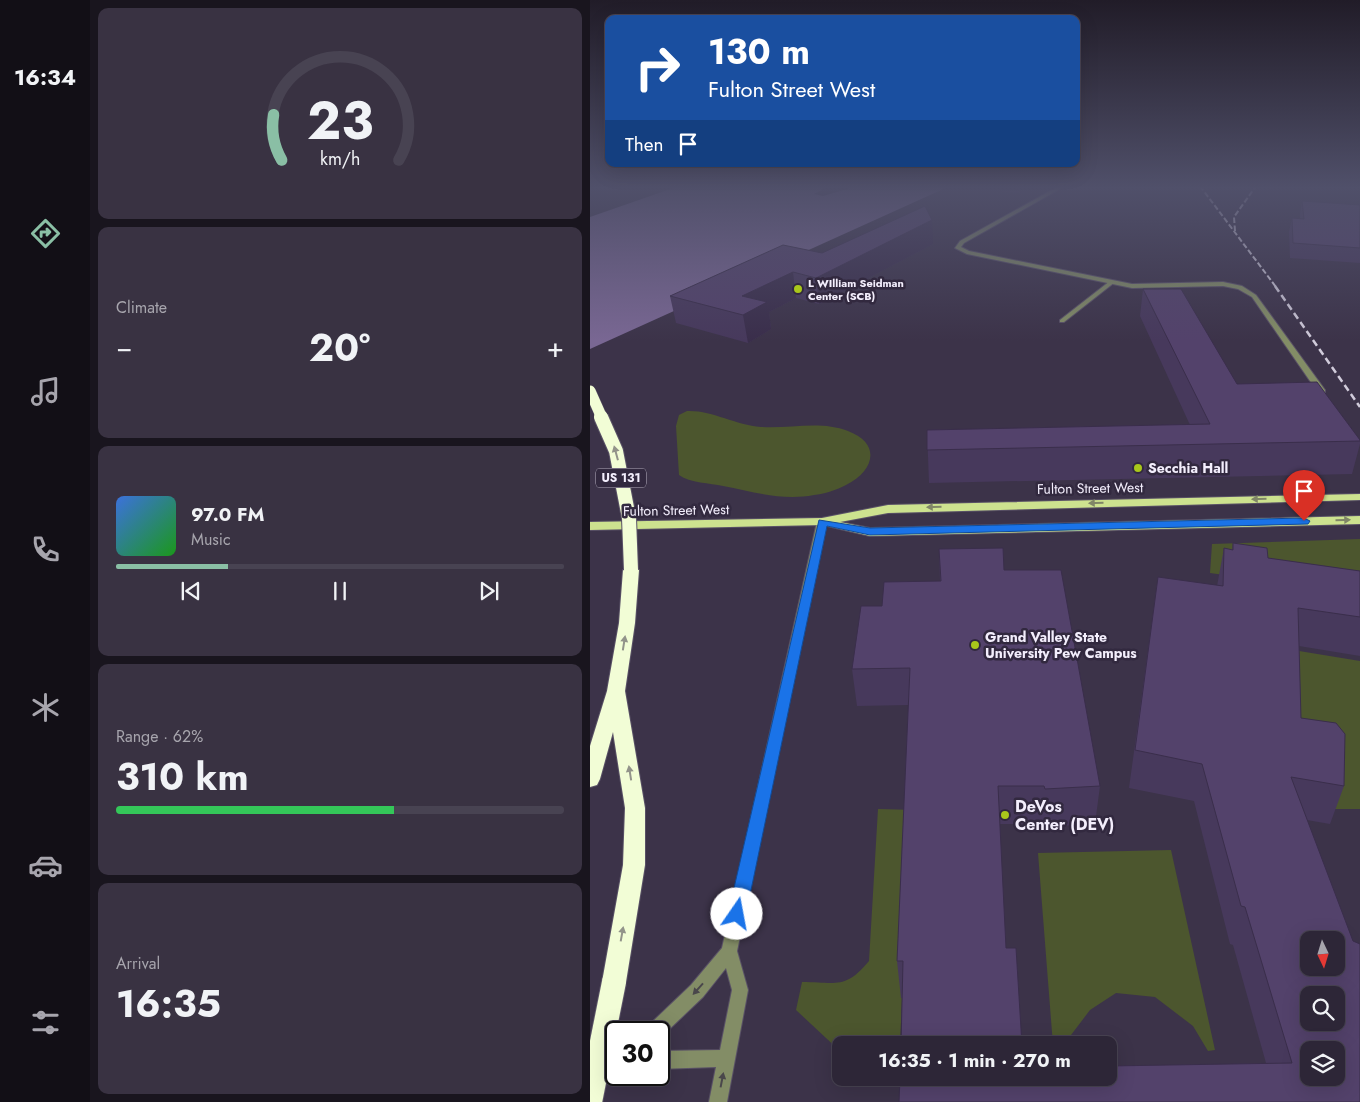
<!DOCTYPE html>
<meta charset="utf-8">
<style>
body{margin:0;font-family:Jost,sans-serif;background:#393242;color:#f1f3f6;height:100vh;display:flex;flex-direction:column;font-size:19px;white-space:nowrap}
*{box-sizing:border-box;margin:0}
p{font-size:16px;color:#a7a5ad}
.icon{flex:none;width:28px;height:28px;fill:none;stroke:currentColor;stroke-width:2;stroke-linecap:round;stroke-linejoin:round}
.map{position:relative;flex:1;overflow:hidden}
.side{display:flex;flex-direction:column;gap:8px;padding:8px;background:#19151e;width:500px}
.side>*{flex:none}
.hud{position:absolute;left:15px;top:15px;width:475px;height:152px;border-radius:10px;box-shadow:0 5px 20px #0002,0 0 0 1px #484352;background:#1a4fa0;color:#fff;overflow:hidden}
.needle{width:32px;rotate:176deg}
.buttons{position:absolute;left:710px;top:931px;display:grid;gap:10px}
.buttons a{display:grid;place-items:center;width:45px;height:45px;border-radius:10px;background:#2d2637;box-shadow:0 5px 20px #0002,0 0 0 1px #484352;font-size:25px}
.speed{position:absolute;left:15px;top:1021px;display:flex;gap:10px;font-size:25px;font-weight:700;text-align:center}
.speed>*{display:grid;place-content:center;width:65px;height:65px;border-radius:50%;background:#2d2637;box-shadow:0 5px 20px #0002,0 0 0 1px #484352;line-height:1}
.speed .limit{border:2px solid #111;border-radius:8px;background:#fff;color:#111}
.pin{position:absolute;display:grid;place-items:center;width:42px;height:42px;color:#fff;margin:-51px -21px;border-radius:50% 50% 50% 0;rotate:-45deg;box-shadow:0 0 5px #0007}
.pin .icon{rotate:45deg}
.me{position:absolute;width:55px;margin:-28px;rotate:12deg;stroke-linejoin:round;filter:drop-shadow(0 0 4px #0008)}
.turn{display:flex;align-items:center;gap:18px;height:105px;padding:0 20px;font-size:22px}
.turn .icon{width:65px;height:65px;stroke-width:2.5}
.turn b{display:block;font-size:35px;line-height:42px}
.then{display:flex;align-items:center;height:48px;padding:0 20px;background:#0003;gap:10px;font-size:19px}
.big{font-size:38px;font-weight:700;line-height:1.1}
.side .tile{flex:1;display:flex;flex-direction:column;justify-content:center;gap:8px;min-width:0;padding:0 18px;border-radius:10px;background:#393242}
.side .dial{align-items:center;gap:0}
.dial svg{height:130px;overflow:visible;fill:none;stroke:#484352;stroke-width:7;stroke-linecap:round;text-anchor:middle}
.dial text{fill:#f1f3f6;stroke:none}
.song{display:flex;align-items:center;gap:15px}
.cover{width:60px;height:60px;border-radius:8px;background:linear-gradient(135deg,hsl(220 70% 55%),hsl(120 70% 35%))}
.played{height:5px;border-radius:2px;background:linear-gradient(90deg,#8abfa5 25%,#484352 25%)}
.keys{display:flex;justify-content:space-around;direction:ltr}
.heat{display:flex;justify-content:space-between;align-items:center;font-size:28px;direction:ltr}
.charge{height:8px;border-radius:4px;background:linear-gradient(90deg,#34c759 62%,#484352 0)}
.trip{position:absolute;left:242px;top:1036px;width:285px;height:50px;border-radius:10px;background:#2d2637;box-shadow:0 5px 20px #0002,0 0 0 1px #484352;font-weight:700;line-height:50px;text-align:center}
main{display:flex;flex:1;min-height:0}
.menu{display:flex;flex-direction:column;width:90px;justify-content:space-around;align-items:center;background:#120f16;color:#a7a5ad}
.menu .icon{width:35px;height:35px}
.menu .on{color:#8abfa5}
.menu b{font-size:22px;color:#f1f3f6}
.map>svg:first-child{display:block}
.green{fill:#4c562e}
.water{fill:#796793}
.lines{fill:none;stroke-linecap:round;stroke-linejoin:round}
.minor-casing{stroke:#595166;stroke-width:2}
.tertiary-casing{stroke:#595166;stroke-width:2}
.primary-casing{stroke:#595166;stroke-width:2}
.motorway-casing{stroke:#595166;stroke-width:2}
.minor{fill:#838d66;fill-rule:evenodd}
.tertiary{fill:#838d66;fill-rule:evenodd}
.primary{fill:#cde28f;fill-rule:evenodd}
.motorway{fill:#f2fdd6;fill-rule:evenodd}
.rail-far1{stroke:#d1ccdb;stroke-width:2;stroke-dasharray:5.5 2.5;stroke-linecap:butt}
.rail{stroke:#d1ccdb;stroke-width:2.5;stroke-dasharray:7 4;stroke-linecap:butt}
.motorway-bridge-far2-casing{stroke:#595166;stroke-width:12;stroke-linecap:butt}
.motorway-bridge-far1-casing{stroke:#595166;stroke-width:16;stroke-linecap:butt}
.motorway-bridge-casing{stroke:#595166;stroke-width:26;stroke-linecap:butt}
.motorway-bridge-far2{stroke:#f2fdd6;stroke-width:11}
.motorway-bridge-far1{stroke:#f2fdd6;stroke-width:14}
.motorway-bridge{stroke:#f2fdd6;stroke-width:24}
.wall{fill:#47395c}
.shaded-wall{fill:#3a2e4b}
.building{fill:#53426b;stroke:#3a2e4b;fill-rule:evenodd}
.oneway{fill:#92938a}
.oneway2{fill:#808667}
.oneway3{fill:#4a474b}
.route{fill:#1a73e8;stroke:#114b97}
.poi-dot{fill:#a9c71b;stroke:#32293f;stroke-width:2}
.labels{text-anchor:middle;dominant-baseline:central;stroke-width:5;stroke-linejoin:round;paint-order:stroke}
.far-poi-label{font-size:11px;font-weight:bold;fill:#f3eefc;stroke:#32293f;text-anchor:start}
.shield{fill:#32293f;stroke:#b9b3c3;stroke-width:1}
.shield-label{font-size:12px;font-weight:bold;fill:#f3eefc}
.poi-label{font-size:14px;font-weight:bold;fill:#f3eefc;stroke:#32293f;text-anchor:start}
.street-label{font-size:14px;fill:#f3eefc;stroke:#32293f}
.near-poi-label{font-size:16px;font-weight:bold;fill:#f3eefc;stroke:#32293f;text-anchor:start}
</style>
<main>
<nav class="menu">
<b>16:34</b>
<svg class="icon on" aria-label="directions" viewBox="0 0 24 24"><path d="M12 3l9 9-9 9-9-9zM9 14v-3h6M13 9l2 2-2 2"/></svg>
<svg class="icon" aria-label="music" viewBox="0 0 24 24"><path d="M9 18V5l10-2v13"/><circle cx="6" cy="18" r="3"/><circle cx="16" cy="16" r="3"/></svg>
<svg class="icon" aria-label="phone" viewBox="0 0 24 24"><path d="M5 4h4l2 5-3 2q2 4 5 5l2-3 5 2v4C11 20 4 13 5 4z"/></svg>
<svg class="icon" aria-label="climate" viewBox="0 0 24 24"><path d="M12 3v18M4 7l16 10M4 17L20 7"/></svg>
<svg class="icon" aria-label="car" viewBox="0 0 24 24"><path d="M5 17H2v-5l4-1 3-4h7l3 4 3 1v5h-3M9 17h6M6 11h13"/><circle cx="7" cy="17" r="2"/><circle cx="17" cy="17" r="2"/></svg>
<svg class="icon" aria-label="filters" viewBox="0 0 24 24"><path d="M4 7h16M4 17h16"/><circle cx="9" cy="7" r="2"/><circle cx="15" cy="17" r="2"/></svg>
</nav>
<section class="side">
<div class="tile dial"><svg viewBox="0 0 100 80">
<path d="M14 69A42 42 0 1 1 86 69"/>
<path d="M14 69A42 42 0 0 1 9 41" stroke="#8abfa5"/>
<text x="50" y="56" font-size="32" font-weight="700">23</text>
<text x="50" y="72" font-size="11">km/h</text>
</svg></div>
<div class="tile"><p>Climate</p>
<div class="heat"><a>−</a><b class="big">20°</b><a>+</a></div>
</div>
<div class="tile">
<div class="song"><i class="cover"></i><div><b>97.0 FM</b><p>Music</p></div></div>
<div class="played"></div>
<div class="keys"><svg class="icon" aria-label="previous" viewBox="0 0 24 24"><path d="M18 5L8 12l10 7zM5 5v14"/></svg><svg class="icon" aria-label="pause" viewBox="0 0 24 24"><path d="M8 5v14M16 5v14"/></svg><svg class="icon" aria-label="next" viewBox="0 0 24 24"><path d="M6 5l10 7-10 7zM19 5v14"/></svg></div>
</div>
<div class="tile"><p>Range · 62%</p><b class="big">310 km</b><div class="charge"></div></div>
<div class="tile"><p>Arrival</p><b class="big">16:35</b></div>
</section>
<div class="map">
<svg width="770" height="1102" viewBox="0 0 770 1102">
<rect width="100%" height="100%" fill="#3c3349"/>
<path class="green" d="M97 411C122 410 145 425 171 427 200 429 230 420 258 431 292 444 284 471 256 485 247 490 234 494 224 495 193 501 164 492 133 486 120 483 100 483 89 475L86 426 89 415Z
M770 539V606L671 580 620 573 622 544Z
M703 650 770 661V809H744L706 753Z
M288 809 326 810 320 822 310 1045H251V1052L206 1010 212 982C246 982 255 990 279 961Z
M581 850 625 1050 618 1051 603 1026 565 997 526 993 500 1010 481 1035 478 1045H463L448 853Z"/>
<path class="water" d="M89 186H239L224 194 233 196 267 186H360L0 349V217Z"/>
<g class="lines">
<g class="minor-casing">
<path id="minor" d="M520 281 525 282 474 322H470V320Z
M232 519 237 522 147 951 158 990 137 1102H119L126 1067 69 1069V1051L130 1050 142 990 136 968 113 997 70 1038H69V1032H56L58 1026 101 985 132 948 227 522Z
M26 1044V1071H8L2 1068 0 1060 2 1056Z"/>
</g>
<g class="tertiary-casing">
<path id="tertiary" d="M469 186H475L374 243 371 247 379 251 542 284 633 282 652 286 666 295 735 390V394H729L662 297 648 289 633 286 542 288 377 254 365 248 370 241Z"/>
</g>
<g class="primary-casing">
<path id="primary" d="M770 494V500L298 513 250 522 280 528 770 516V524L280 536 233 525 0 530V522L232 518 298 505Z"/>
</g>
<g class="motorway-casing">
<path id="motorway" d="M41 565 49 570 45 623 35 691 55 808V865L36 982 33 990 24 994 15 990 12 982 33 865 35 808 23 732 10 779 7 785 0 787V746L17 691 29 623 33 570Z"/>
</g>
<use href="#minor" class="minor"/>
<use href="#tertiary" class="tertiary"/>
<use href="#primary" class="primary"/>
<use href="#motorway" class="motorway"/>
<path class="rail-far1" d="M610 186 686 287
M645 231 644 217 666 186"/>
<path class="rail" d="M685 286 770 407"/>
<g class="motorway-bridge-far2-casing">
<path id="motorway-bridge-far2" d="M0 391 12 418"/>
</g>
<g class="motorway-bridge-far1-casing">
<path id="motorway-bridge-far1" d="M11 417 26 451 39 518 41 570"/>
</g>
<g class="motorway-bridge-casing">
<path id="motorway-bridge" d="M0 1102 24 982"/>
</g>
<use href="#motorway-bridge-far2" class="motorway-bridge-far2"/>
<use href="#motorway-bridge-far1" class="motorway-bridge-far1"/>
<use href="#motorway-bridge" class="motorway-bridge"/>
</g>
<path class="wall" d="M367 186H448L438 192 430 193 367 188Z
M712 201 770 205V263L700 258 699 232 702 218 710 219V214Z
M343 244 229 304 206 298 179 312 181 329 158 343 86 323 80 296 232 253Z
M553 289 647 384 770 440V444L762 474 339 483 337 430 600 425 550 316Z
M643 543 678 558 770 571V656L709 646 711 718 754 786 740 824 717 820 770 1102 676 1063 643 945 640 944 604 801 539 788 568 577 627 586 634 548 642 550Z
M349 549 414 570 510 786 505 824 452 827V824H410L312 998H311L307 961 319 705 267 706 262 669 292 606 350 581Z"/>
<path class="shaded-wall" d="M431 186H448L438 192 430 193Z
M342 220 343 244 229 304 226 278Z
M203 272 206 298 179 312 181 329 158 343 153 315 152 296Z"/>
<path class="building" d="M712 201 770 205V248L703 243 702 218 714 219Z
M335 206 342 220 226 278 203 272 152 296 177 302 153 315 80 296 193 245 232 253Z
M553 289H591L647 384 727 382 770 440V441L337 450V430L620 424Z
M643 543 677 548 678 558 770 571V617L708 608 711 718 746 723 755 734 754 786 701 777 763 941 770 944V1102H309L310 1078H519V1066L702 1063 655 907 651 906 612 764 545 750 568 577 633 586 634 548 643 550ZM719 940H746V968H719ZM719 995H746V1022H719ZM719 1050H746V1078H719Z
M413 548 414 570H471L510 786 455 789 454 786H408L416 948H426L432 1045H311L313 961H307L320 668 262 669 271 606H292L294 582 351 581 349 549Z"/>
<defs><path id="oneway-solid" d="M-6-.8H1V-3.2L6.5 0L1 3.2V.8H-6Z" transform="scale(1.25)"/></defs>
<g class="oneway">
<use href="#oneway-solid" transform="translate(26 453) rotate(-105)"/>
<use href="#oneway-solid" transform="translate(34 643) rotate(-81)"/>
<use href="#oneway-solid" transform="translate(40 773) rotate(-99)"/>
<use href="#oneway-solid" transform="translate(32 934) rotate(-80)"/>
</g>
<g class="oneway2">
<use href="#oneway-solid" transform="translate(669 499) rotate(179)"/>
<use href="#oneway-solid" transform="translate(506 503) rotate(179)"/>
<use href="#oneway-solid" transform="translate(344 507) rotate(179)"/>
<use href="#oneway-solid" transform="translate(753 520) rotate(-2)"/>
</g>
<g class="oneway3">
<use href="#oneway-solid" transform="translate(108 989) rotate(132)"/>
<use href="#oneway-solid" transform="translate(132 1080) rotate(-79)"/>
</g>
<linearGradient id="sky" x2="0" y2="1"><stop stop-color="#211c28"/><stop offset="0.55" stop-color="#50506a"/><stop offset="1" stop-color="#50506a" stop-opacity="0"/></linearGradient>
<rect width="770" height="341" fill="url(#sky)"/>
<path class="route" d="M714 518 720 521 718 524 280 535 237 526 156 914 153 920 147 922 141 920 138 914 229 520 280 528Z"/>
<g class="poi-dot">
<circle cx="208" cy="289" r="5"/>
<circle cx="548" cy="468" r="5"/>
<circle cx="385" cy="645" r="5"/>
<circle cx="415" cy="815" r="5"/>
</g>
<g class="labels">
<g class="far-poi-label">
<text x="218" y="283">L WIlliam Seidman<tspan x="218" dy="13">Center (SCB)</tspan></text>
</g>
<rect class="shield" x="6" y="468.5" width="50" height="19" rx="4"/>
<g class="shield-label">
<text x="31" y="478">US 131</text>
</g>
<g class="poi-label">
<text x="558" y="468">Secchia Hall</text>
<text x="395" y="637">Grand Valley State<tspan x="395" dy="16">University Pew Campus</tspan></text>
</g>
<g class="street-label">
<text transform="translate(500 488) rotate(-1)">Fulton Street West</text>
<text transform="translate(86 510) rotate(-1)">Fulton Street West</text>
</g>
<g class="near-poi-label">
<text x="425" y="806">DeVos<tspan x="425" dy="18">Center (DEV)</tspan></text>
</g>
</g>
</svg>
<div class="buttons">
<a><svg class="needle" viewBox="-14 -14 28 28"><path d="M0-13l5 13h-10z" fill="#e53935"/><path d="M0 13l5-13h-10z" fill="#a7a5ad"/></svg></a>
<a><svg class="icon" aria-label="search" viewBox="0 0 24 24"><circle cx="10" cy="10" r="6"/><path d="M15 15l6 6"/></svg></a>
<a><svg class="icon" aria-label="layers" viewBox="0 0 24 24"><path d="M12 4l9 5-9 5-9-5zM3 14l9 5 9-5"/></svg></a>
</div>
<div class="speed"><div class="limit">30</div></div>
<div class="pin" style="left:714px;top:521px;background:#d93025"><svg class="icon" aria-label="arrive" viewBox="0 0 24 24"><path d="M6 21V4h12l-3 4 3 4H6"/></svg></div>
<svg class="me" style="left:147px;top:914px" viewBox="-20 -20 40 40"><circle r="19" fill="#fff"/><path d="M0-13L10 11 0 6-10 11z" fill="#1a73e8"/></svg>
<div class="trip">16:35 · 1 min · 270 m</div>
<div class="hud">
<div class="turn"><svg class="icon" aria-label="right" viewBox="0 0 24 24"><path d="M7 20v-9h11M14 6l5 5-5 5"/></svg><div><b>130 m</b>Fulton Street West</div></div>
<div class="then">Then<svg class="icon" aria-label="arrive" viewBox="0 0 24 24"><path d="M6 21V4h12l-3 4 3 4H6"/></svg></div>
</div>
</div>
</main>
